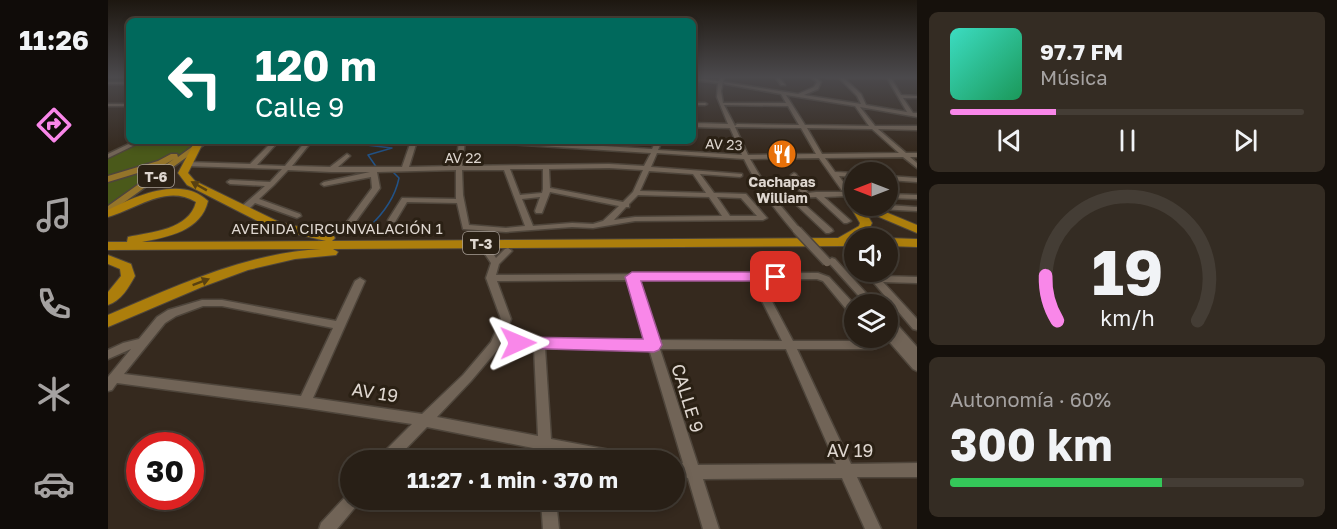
<!DOCTYPE html>
<html lang="es">
<meta charset="utf-8">
<style>
body{margin:0;font-family:"Golos Text",sans-serif;background:#342c23;color:#f1f3f6;height:100vh;display:flex;flex-direction:column;font-size:22px;white-space:nowrap}
*{box-sizing:border-box;margin:0}
p{font-size:20px;color:#a5a2a1}
.icon{flex:none;width:33px;height:33px;fill:none;stroke:currentColor;stroke-width:2;stroke-linecap:round;stroke-linejoin:round}
.map{position:relative;flex:1;overflow:hidden}
.drawer{display:flex;flex-direction:column;gap:12px;padding:12px;background:#16110c;width:420px}
.drawer>*{flex:none}
.guide{position:absolute;left:18px;top:18px;width:570px;height:126px;border-radius:9px;box-shadow:0 3px 9px #0003,0 0 0 2px #443d35;background:#00695c;color:#fff;overflow:hidden}
.needle{width:39px;rotate:270deg}
.fabs{position:absolute;left:736px;top:162px;display:grid;gap:12px}
.fabs a{display:grid;place-items:center;width:54px;height:54px;border-radius:50%;background:#281f16;box-shadow:0 3px 9px #0003,0 0 0 2px #443d35;font-size:30px}
.speed{position:absolute;left:18px;top:432px;display:flex;gap:12px;font-size:30px;font-weight:700;text-align:center}
.speed>*{display:grid;place-content:center;width:78px;height:78px;border-radius:50%;background:#281f16;box-shadow:0 3px 9px #0003,0 0 0 2px #443d35;line-height:1}
.speed .limit{border:9px solid #d22;background:#fff;color:#111}
.pin{position:absolute;display:grid;place-items:center;width:51px;height:51px;color:#fff;margin:-26px;border-radius:12px;box-shadow:0 3px 9px #0006}
.me{position:absolute;width:66px;margin:-33px;rotate:89deg;stroke-linejoin:round;filter:drop-shadow(0 0 4px #0008)}
.turn{display:flex;align-items:center;gap:21px;height:126px;padding:0 30px;font-size:27px}
.turn .icon{width:78px;height:78px;stroke-width:2.5}
.turn b{display:block;font-size:42px;line-height:51px}
.big{font-size:45px;font-weight:700;line-height:1.1}
.drawer .tile{flex:1;display:flex;flex-direction:column;justify-content:center;gap:9px;min-width:0;padding:0 21px;border-radius:9px;background:#342c23}
.drawer .dial{align-items:center;gap:0}
.dial svg{height:156px;overflow:visible;fill:none;stroke:#443d35;stroke-width:7;stroke-linecap:round;text-anchor:middle}
.dial text{fill:#f1f3f6;stroke:none}
.song{display:flex;align-items:center;gap:18px}
.cover{width:72px;height:72px;border-radius:9px;background:linear-gradient(135deg,hsl(170 70% 55%),hsl(150 70% 35%))}
.played{height:6px;border-radius:3px;background:linear-gradient(90deg,#f987e9 30%,#443d35 30%)}
.keys{display:flex;justify-content:space-around;direction:ltr}
.charge{height:9px;border-radius:4px;background:linear-gradient(90deg,#34c759 60%,#443d35 0)}
.trip{position:absolute;left:232px;top:450px;width:345px;height:60px;border-radius:30px;background:#281f16;box-shadow:0 3px 9px #0003,0 0 0 2px #443d35;font-weight:700;line-height:60px;text-align:center}
main{display:flex;flex:1;min-height:0}
.menu{display:flex;flex-direction:column;width:108px;justify-content:space-around;align-items:center;background:#100c09;color:#a5a2a1}
.menu .icon{width:42px;height:42px}
.menu .active{color:#f987e9}
.menu b{font-size:27px;color:#f1f3f6}
.map>svg:first-child{display:block}
.green{fill:#4a591a}
.lines{fill:none;stroke-linecap:round;stroke-linejoin:round}
.stream{stroke:#225286;stroke-width:1.5}
.minor-casing{stroke:#4e453b;stroke-width:3}
.major-casing{stroke:#4e453b;stroke-width:3}
.highway-casing{stroke:#4e453b;stroke-width:2}
.minor{fill:#716457;fill-rule:evenodd}
.major{fill:#94742a;fill-rule:evenodd}
.highway{fill:#ac7e0c;fill-rule:evenodd}
.minor-bridge-casing{stroke:#4e453b;stroke-width:11;stroke-linecap:butt}
.minor-bridge{stroke:#716457;stroke-width:8}
.oneway{fill:#584111}
.route{fill:#f987e9;stroke:#a25897;stroke-width:1.5}
.labels{text-anchor:middle;dominant-baseline:central;stroke-width:6;stroke-linejoin:round;paint-order:stroke}
.far-street-label{font-size:14px;fill:#ded6cf;stroke:#2a2014}
.shield{fill:#2a2014;stroke:#a89f97;stroke-width:1.5}
.shield-label{font-size:14px;font-weight:bold;fill:#ded6cf}
.far-poi-label{font-size:14px;font-weight:bold;fill:#ded6cf;stroke:#2a2014}
.street-label{font-size:15px;fill:#ded6cf;stroke:#2a2014}
.near-street-label{font-size:18px;fill:#ded6cf;stroke:#2a2014}
</style>
<main>
<nav class="menu">
<b>11:26</b>
<svg class="icon active" aria-label="directions" viewBox="0 0 24 24"><path d="M12 3l9 9-9 9-9-9zM9 14v-3h6M13 9l2 2-2 2"/></svg>
<svg class="icon" aria-label="music" viewBox="0 0 24 24"><path d="M9 18V5l10-2v13"/><circle cx="6" cy="18" r="3"/><circle cx="16" cy="16" r="3"/></svg>
<svg class="icon" aria-label="phone" viewBox="0 0 24 24"><path d="M5 4h4l2 5-3 2q2 4 5 5l2-3 5 2v4C11 20 4 13 5 4z"/></svg>
<svg class="icon" aria-label="climate" viewBox="0 0 24 24"><path d="M12 3v18M4 7l16 10M4 17L20 7"/></svg>
<svg class="icon" aria-label="car" viewBox="0 0 24 24"><path d="M5 17H2v-5l4-1 3-4h7l3 4 3 1v5h-3M9 17h6M6 11h13"/><circle cx="7" cy="17" r="2"/><circle cx="17" cy="17" r="2"/></svg>
</nav>
<div class="map">
<svg width="809" height="529" viewBox="0 0 809 529">
<rect width="100%" height="100%" fill="#35291e"/>
<path class="green" d="M32 141H91L0 206V156Z"/>
<g class="lines">
<path class="stream" d="M262 141 258 145 284 148 260 155 269 168
M260 228C274 215 287 198 291 178L284 171"/>
<g class="minor-casing">
<path id="minor" d="M612 77H616L613 91 615 103H678L673 94 617 84 615 82 690 94 706 87 709 82 703 77H707L713 82 710 89 696 95 753 104 749 96 731 78H719L717 77H809V78H783L793 95 809 96V98H795L805 113H809V117L752 107 767 126H809V130L770 129 798 153H809V157H802L809 163V168L795 157 717 158 727 172 747 173V177L731 176 742 192 746 194V200H740L738 196 716 197 743 221 739 223H736L708 197 689 198 724 229 725 231 721 233H718L679 196 683 194 693 193 683 175 686 173 688 174 700 193 708 192H735L711 158 642 159 662 193 693 230 689 232H686C666 209 649 186 636 159L549 153 543 167 634 174V176L632 177 592 174 606 193 638 194 659 218 655 220 527 221 485 228 464 227 398 232 355 229 349 203 299 202 287 222H281L280 220 294 198 348 199V170L269 172 272 188 243 228H240L236 226 264 188 263 177 216 186 213 184 216 182 262 172H223L180 170 166 185 151 199 192 214 193 216 189 218 147 203 139 211H133V207L157 186 122 184 119 182 122 180 162 182 174 169 78 166 75 164 78 162 142 164 165 141H171L149 165 177 166 198 141H204L184 166 222 167 239 154 242 156 230 167H294L303 141H309L301 167 348 166 351 141H357L354 166 501 164 536 166 543 153 386 143 383 141H414L544 149 548 141H554L550 150 634 155 622 128 585 127V123L620 124 609 97 610 83 585 80V78L611 81ZM736 78H779L799 112 758 105 753 94ZM678 95 747 106 761 126 697 125ZM616 105 680 106 691 125 629 124 627 126ZM627 127 693 128 708 154 640 155ZM699 128 764 129 791 153 714 154ZM501 168 535 170 525 192 515 202 442 188 441 169ZM402 169H435V189L434 193 412 195ZM354 170H396L417 226 398 228 361 225 355 195ZM541 171 585 174 598 193 532 191ZM442 192 511 206 495 221 485 224 464 223 425 226 414 199 432 197 427 211 428 213H434ZM530 195 601 197 614 216 527 217 506 220 518 207H521V204ZM609 197 633 198 649 216H622Z
M667 77H671L677 85H673Z
M0 82H21V84H0Z
M585 103H597L599 104 597 105H585Z
M0 104H21V106H0Z
M27 141H35L0 158V154Z
M780 176 809 178V182L780 180Z
M780 194 809 195V199L780 198Z
M780 205 807 207H809V211L770 209 766 207 767 206Z
M379 248 382 249 388 258 397 249 400 248 404 251 391 264 388 275 710 273 721 277 747 305V316L743 315 715 281 709 279H652L685 341H760L759 338H769L772 343 768 348 764 349H689L743 464 809 463V477H749L773 529H757L734 478 595 479 611 529H595L580 478 567 476V462L575 463 541 349 437 348 443 439 518 453 523 455 525 460H485L444 452 445 460H431L430 449 319 427 287 460H271L273 455 304 424 198 408 9 383 4 390 0 391V377L23 349 0 359V350L15 343 31 339 49 317 60 310 94 300H114L228 321 247 281 252 278 257 281 205 398 314 414 355 375 383 342 393 319 378 278 383 263 375 251ZM643 279 674 341 549 340 530 280ZM520 280 538 340H435L431 338 427 340H395L403 319 389 281ZM95 306H114L225 328 193 396 16 374 57 323 68 316ZM391 348H426L430 436 329 417 363 381ZM552 349H678L728 464 590 465Z
M724 258 727 259 768 304H758L721 263 720 261 721 259Z
M773 276 809 277V283L775 282 809 319V330L805 329 766 283 764 281 766 279Z
M780 318 784 319 809 347V371L805 369 778 338H780Z
M243 493V500H252L249 505 229 529H211L213 523 239 495Z
M433 500H448L451 529H435Z"/>
</g>
<g class="major-casing">
<path id="major" d="M92 141H101L0 214V206L66 159 56 165 0 182V176L50 161 63 154H69L70 157Z"/>
</g>
<g class="highway-casing">
<path id="highway" d="M85 145 93 147 80 173 87 181 171 222 225 235 227 238 224 241 730 238 751 226 752 223 742 206 747 203V206H763L809 225V233L757 211 764 223 760 231 747 238V246L225 249 230 252 228 255 187 259 140 270 94 287 0 327V315C68 286 138 253 213 249L0 250V242H19L20 237C43 232 81 230 88 202 58 184 29 209 0 217V210C27 196 74 175 100 201 93 231 60 237 34 242L218 241 163 228 79 185 70 173Z
M779 238H780L809 239V247L780 246Z
M0 255 23 264 27 276C21 287 13 301 0 305V292L13 276 12 269 0 264Z"/>
</g>
<use href="#minor" class="minor"/>
<use href="#major" class="major"/>
<use href="#highway" class="highway"/>
<g class="minor-bridge-casing">
<path id="minor-bridge" d="M689 230 719 262"/>
</g>
<use href="#minor-bridge" class="minor-bridge"/>
</g>
<defs><path id="oneway-solid" d="M-6-.8H1V-3.2L6.5 0L1 3.2V.8H-6Z" transform="scale(1.5)"/></defs>
<g class="oneway">
<use href="#oneway-solid" transform="translate(91 186) rotate(-151)"/>
<use href="#oneway-solid" transform="translate(93 282) rotate(-21)"/>
</g>
<linearGradient id="sky" x2="0" y2="1"><stop stop-color="#1d1710"/><stop offset="0.51" stop-color="#4b494c"/><stop offset="1" stop-color="#4b494c" stop-opacity="0"/></linearGradient>
<rect width="809" height="151" fill="url(#sky)"/>
<path class="route" d="M524 272H668L675 277 668 281H533L554 345 551 350 546 352 404 348 401 343 404 339 410 337 535 339 517 277Z"/>
<defs>
<g id="restaurant-disc" transform="scale(1.5)"><circle r="9.5" fill="#e8710a" stroke="#2a2014"/><path d="M-5-6h1v4h1v-4h1v4h1v-4h1v5L-1.5 .5V6h-2V.5L-5-1ZM5-6V6H3V1.5H1.5Q1.5-4 5-6Z" fill="#fff"/></g>
</defs>
<g fill-rule="evenodd">
<use href="#restaurant-disc" x="674" y="154"/>
</g>
<g class="labels">
<g class="far-street-label">
<text transform="translate(616 144) rotate(3)">AV 23</text>
<text x="355" y="157">AV 22</text>
</g>
<g class="shield">
<rect x="30" y="165" width="36" height="22" rx="4.5"/>
<rect x="355" y="232" width="36" height="22" rx="4.5"/>
</g>
<g class="shield-label">
<text x="48" y="176">T-6</text>
<text x="373" y="243">T-3</text>
</g>
<g class="far-poi-label">
<text x="674" y="181">Cachapas<tspan x="674" dy="16">William</tspan></text>
</g>
<g class="street-label">
<text x="229" y="228">AVENIDA CIRCUNVALACIÓN 1</text>
</g>
<g class="near-street-label">
<text transform="translate(267 392) rotate(9)">AV 19</text>
<text transform="translate(580 398) rotate(73)">CALLE 9</text>
<text x="742" y="450">AV 19</text>
</g>
</g>
</svg>
<div class="fabs">
<a><svg class="needle" viewBox="-14 -14 28 28"><path d="M0-13l5 13h-10z" fill="#e53935"/><path d="M0 13l5-13h-10z" fill="#a5a2a1"/></svg></a>
<a><svg class="icon" aria-label="sound" viewBox="0 0 24 24"><path d="M4 9h4l5-4v14l-5-4H4zM17 9q2 3 0 6"/></svg></a>
<a><svg class="icon" aria-label="layers" viewBox="0 0 24 24"><path d="M12 4l9 5-9 5-9-5zM3 14l9 5 9-5"/></svg></a>
</div>
<div class="speed"><div class="limit">30</div></div>
<div class="pin" style="left:668px;top:277px;background:#d93025"><svg class="icon" aria-label="arrive" viewBox="0 0 24 24"><path d="M6 21V4h12l-3 4 3 4H6"/></svg></div>
<svg class="me" style="left:410px;top:343px" viewBox="-20 -20 40 40"><path d="M0-17L14 15 0 8-14 15z" fill="#f987e9" stroke="#fff" stroke-width="4"/></svg>
<div class="trip">11:27 · 1 min · 370 m</div>
<div class="guide">
<div class="turn"><svg class="icon" aria-label="left" viewBox="0 0 24 24"><path d="M17 20v-9H6M10 6l-5 5 5 5"/></svg><div><b>120 m</b>Calle 9</div></div>
</div>
</div>
<section class="drawer">
<div class="tile">
<div class="song"><i class="cover"></i><div><b>97.7 FM</b><p>Música</p></div></div>
<div class="played"></div>
<div class="keys"><svg class="icon" aria-label="previous" viewBox="0 0 24 24"><path d="M18 5L8 12l10 7zM5 5v14"/></svg><svg class="icon" aria-label="pause" viewBox="0 0 24 24"><path d="M8 5v14M16 5v14"/></svg><svg class="icon" aria-label="next" viewBox="0 0 24 24"><path d="M6 5l10 7-10 7zM19 5v14"/></svg></div>
</div>
<div class="tile dial"><svg viewBox="0 0 100 80">
<path d="M14 69A42 42 0 1 1 86 69"/>
<path d="M14 69A42 42 0 0 1 8 46" stroke="#f987e9"/>
<text x="50" y="56" font-size="32" font-weight="700">19</text>
<text x="50" y="72" font-size="11">km/h</text>
</svg></div>
<div class="tile"><p>Autonomía · 60%</p><b class="big">300 km</b><div class="charge"></div></div>
</section>
</main>
